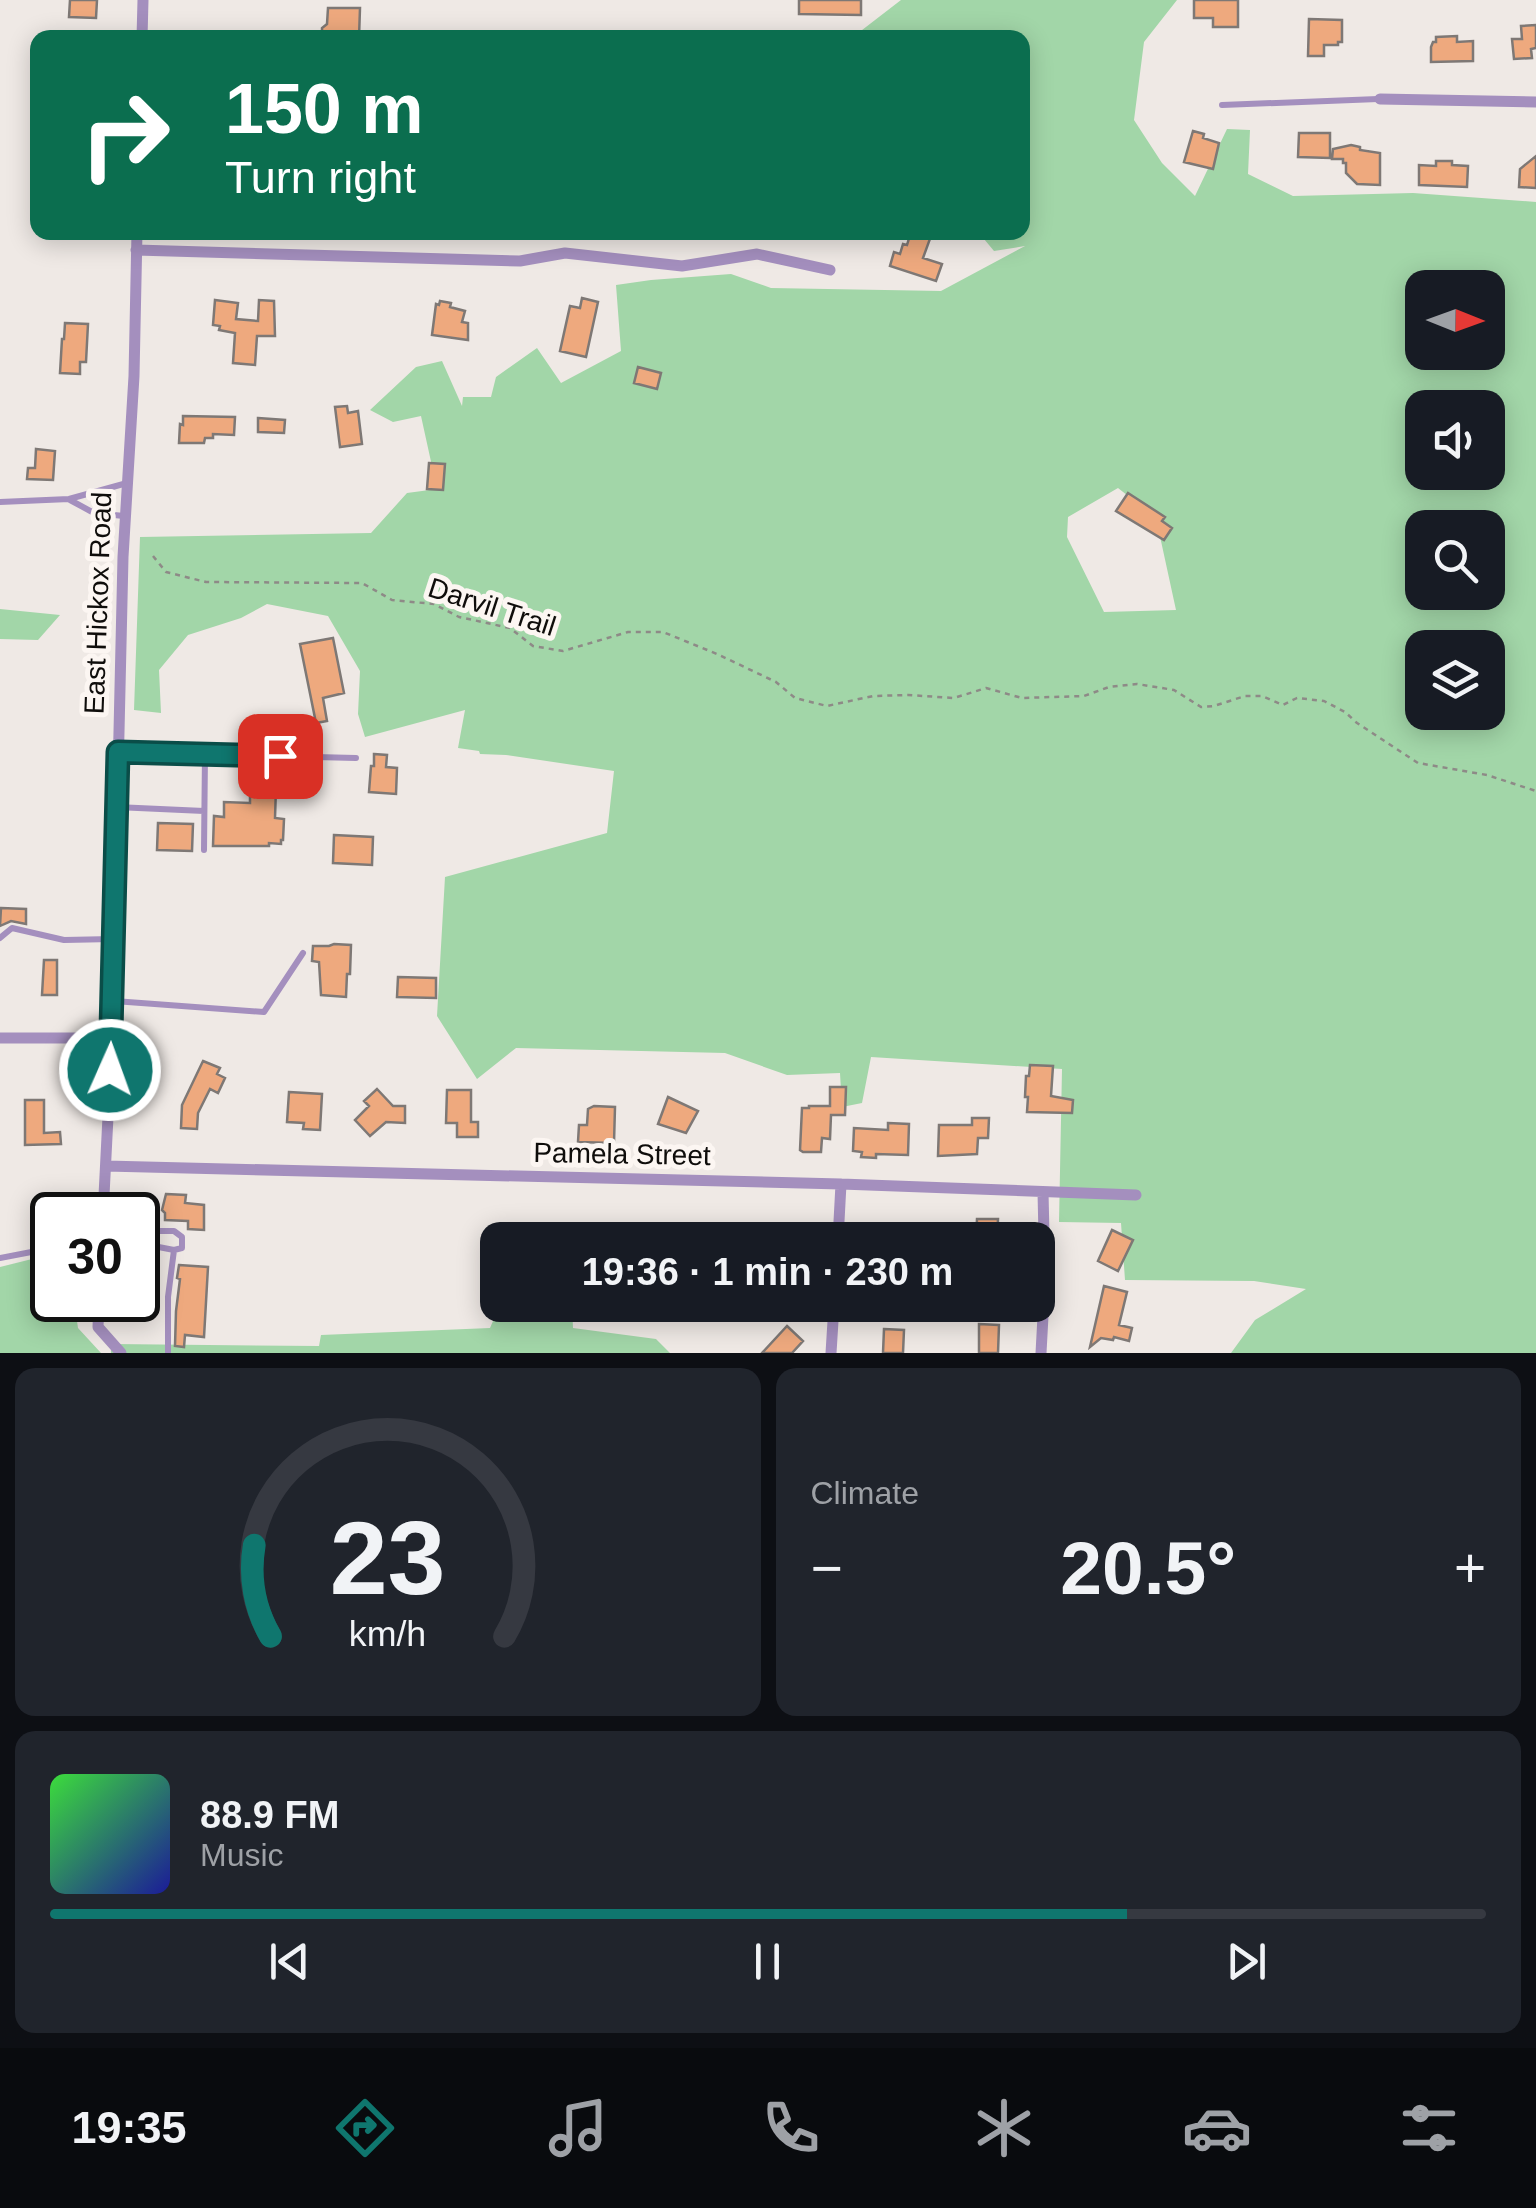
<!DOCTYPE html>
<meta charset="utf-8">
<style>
body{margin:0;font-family:Arial,sans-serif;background:#20242c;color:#f1f3f6;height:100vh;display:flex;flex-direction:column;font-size:38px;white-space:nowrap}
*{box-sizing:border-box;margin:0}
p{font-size:32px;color:#9ea1a6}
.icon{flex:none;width:55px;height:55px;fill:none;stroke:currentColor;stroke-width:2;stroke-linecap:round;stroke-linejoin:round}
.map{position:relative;height:1353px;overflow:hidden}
.panel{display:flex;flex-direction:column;gap:15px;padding:15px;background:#0d0f14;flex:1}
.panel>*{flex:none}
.guide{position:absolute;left:30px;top:30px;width:1000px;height:210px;border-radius:20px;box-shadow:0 5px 25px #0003;background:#0b6e4f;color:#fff;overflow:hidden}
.needle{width:65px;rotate:91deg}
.tools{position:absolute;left:1405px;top:270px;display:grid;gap:20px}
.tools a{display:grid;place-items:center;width:100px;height:100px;border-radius:20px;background:#171b24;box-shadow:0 5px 25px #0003;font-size:50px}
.speed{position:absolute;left:30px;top:1192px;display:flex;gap:20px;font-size:50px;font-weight:700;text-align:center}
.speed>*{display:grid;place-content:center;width:130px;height:130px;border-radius:50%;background:#171b24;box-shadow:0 5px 25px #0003;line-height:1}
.speed .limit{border:5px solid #111;border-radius:15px;background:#fff;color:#111}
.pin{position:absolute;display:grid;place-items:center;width:85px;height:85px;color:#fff;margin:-42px;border-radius:20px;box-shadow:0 5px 15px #0006}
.me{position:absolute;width:110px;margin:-55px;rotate:2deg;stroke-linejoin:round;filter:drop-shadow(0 0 8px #0008)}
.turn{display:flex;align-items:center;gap:35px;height:210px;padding:0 30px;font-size:45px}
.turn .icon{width:130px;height:130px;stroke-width:2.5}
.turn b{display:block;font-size:70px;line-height:85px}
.big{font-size:75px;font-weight:600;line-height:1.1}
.panel .tile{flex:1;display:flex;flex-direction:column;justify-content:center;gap:15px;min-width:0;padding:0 35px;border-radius:20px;background:#20242c}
.panel .dial{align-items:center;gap:0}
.dial svg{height:260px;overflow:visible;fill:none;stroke:#363941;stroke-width:7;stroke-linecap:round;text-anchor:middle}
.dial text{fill:#f1f3f6;stroke:none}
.song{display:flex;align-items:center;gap:30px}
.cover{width:120px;height:120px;border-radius:15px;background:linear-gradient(135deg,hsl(120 70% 55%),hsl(240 70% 35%))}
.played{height:10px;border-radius:5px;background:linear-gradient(90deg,#0f766e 75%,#363941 75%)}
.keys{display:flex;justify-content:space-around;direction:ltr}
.heat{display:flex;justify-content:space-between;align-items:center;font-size:55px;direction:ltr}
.panel .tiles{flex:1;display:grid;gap:15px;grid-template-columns:1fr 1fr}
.tile:last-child{grid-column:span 2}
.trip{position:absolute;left:480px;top:1222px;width:575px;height:100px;border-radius:20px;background:#171b24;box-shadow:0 5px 25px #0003;font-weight:600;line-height:100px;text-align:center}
.menu{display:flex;height:160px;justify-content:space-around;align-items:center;background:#090b0e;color:#9ea1a6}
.menu .icon{width:70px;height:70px}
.menu .selected{color:#0f766e}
.menu b{font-size:45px;color:#f1f3f6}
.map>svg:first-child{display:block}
.green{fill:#a2d6a8;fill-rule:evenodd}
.building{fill:#eea97e;stroke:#7e7875;stroke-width:2.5}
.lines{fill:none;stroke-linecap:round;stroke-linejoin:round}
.path{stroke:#8e8a87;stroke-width:2.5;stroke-dasharray:5 5;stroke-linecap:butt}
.service{stroke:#a48fbe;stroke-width:6}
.minor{stroke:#a48fbe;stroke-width:11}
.route-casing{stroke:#0a4d48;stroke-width:25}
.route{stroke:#0f766e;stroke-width:18}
.labels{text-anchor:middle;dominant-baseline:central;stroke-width:10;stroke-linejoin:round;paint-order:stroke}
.street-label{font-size:28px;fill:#0f0d0b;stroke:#fcf6f2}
</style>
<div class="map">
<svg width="1536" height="1353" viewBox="0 0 1536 1353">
<rect width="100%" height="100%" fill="#efe9e5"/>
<path class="green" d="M901 0H1177L1144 42 1134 120 1162 163 1195 196 1227 129 1250 130 1248 174 1293 196 1413 193 1536 202V1353H1231L1255 1320 1306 1289 1254 1281 1125 1280 1121 1223 1059 1222 1062 1069 871 1057 862 1103 842 1107 840 1073 787 1075 725 1053 516 1048 477 1079 437 1016 445 877 607 833 614 771 506 755 480 754 479 751 458 748 465 710 365 737 358 714 360 671 328 616 267 604 241 618 188 635 159 670 161 713 134 710 140 537 371 533 407 493 437 489 421 416 393 422 370 410 416 367 442 361 462 406 463 397H491L496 377 537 348 561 383 621 351 616 285 651 280 731 274 771 288 941 291 1025 246 994 251 979 233 1022 232V38L853 37ZM1422 288H1488V352H1422ZM1422 408H1488V472H1422ZM1118 488 1156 518 1176 610 1104 612 1067 537 1068 517ZM1422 528H1488V592H1422ZM1422 648H1488V712H1422Z
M0 609 60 615 38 640 0 639Z
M52 1254V1300H74L78 1328 101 1353H0V1267Z
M500 1305H572L573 1328 656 1339 670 1353H111V1344L319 1346 321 1335 490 1328Z"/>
<path class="building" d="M70 0H97L96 18 69 17Z
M799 0H861V15L799 14Z
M1194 0H1238V27H1213V18H1194Z
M328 8H360L359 38H322V28L327 24Z
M1309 19 1342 20V42H1338V45H1324V56H1308Z
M1536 25V48L1531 49 1532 58 1514 59 1512 39H1522L1521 26Z
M1457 36V42L1473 41V61L1431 62V47L1433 42H1436V37Z
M1193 131 1204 134 1203 138 1219 143 1213 169 1184 162Z
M1299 133H1330V158L1298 157Z
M1351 145 1360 147V150L1380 153V185L1357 184 1346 173V163H1343V159H1332L1333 149Z
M1536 156V188L1519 187 1520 169Z
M1436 161H1452V165L1468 166 1467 187 1419 185V165L1436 166Z
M911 232 931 236 923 258 942 264 936 281 890 266 894 252 900 254 903 244 907 245Z
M582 298 598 302 586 357 560 351 570 306 580 308Z
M215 300 238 303 236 319 258 321 259 300 274 301 275 336H257L255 365 233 363 235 333 219 330 220 326 213 325Z
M440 301 451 303 450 307 465 311 462 322 468 323V340L432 335 436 304 439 305Z
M65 323 88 324 86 362H80V374L60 373 62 339H64Z
M638 367 661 373 657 389 634 383Z
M347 406 348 413 358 411 362 444 340 447 335 407Z
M183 416 235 417 234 435 213 434V438H205L204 443H179L180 424 183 425Z
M258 418 285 420 284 433 258 432Z
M36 449 55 451 53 480 27 479 28 468H35Z
M429 463 445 464 443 490 427 489Z
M1128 493 1165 517 1162 521 1172 528 1164 540 1116 511Z
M333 638 344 693 323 698 327 721 316 723 300 644Z
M374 754 387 755 386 767 397 768 396 794 369 792 371 766H374Z
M250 787 276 788 275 818 284 819 283 840H281V844L269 843V846H213L214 816 224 817V802L250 803Z
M158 823 193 824 192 851 157 850Z
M334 835 373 837 372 865 333 863Z
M1 908 26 909V924L11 921 0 926Z
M334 944 351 945 350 974H347L346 997 321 995 319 962 312 961 313 946H329Z
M44 960H57V995H42Z
M398 977 436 978V998L397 997Z
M203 1061 220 1068 217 1074 225 1078 218 1093 210 1089 198 1113 197 1129 181 1128 182 1105Z
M1030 1065 1053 1066 1051 1096 1073 1100 1072 1113 1027 1112 1028 1097H1025L1026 1076H1029Z
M830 1087H846L845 1115H831L830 1139 822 1138 821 1152H803L800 1150 802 1108H809V1106H830Z
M377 1089 393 1106H405V1123L386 1122 370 1136 355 1120 369 1106 364 1101Z
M447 1090H471V1122H478V1137H457V1123H446Z
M289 1092 322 1094 320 1130 303 1129 304 1123 287 1122Z
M668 1097 698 1111 686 1133 658 1124Z
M25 1100H44V1133L60 1132 61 1144 25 1145Z
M594 1106 615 1107 614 1143 578 1142 579 1125H587L588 1109Z
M972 1118H989L988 1138H978L977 1154 938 1156 939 1125H972Z
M888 1123 909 1124 908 1155 876 1154V1158L861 1157 862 1152 853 1151 854 1128 888 1130Z
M166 1194 186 1195 185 1203 204 1205V1230L188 1229V1221L165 1220V1213L162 1210Z
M977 1219H998L997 1240H976Z
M1112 1230 1133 1240 1118 1271 1098 1261Z
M179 1265 208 1267 204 1337 185 1335 184 1347 175 1346 176 1311 180 1279 177 1278Z
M1104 1286 1127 1292 1119 1325 1132 1328 1129 1341 1114 1337 1113 1340 1101 1338 1090 1347Z
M979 1324 999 1325 998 1353H979Z
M787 1326 803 1341 792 1353H762Z
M884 1329 904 1330 903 1353H883Z"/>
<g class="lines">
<path class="path" d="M153 556 166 572 206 582 362 583 392 600 434 604 459 617 510 628 533 646 563 651 628 632H663L717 654 776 682 795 698 827 706 873 696 908 695 954 698 986 688 1022 698 1084 696 1109 687 1137 684 1174 690 1201 707 1214 706 1245 696H1262L1283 705 1297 698 1324 701 1345 712 1357 723 1418 763 1487 775 1536 791"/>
<path class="service" d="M1222 105 1378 99
M70 500 94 513 124 516
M0 502 69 499 127 483
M119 752 356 758
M116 807 204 811
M204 850 205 754
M0 938 12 928 64 940 113 939
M114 1001 264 1012 303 953
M158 1231H174L182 1237V1248L174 1250 138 1243 143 1234Z
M0 1258 52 1248
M168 1353V1297L174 1250"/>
<path class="minor" d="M142 38 143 0
M1380 99 1536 102
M136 250 520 261 565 253 682 266 757 254 830 270
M0 1038H112
M106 1166 841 1184 1136 1195
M103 1215 112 1038 123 557 134 376 137 232
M838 1240 841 1184
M99 1300 98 1327 121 1353
M831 1353 834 1305
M1041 1353 1045 1279 1043 1192"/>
</g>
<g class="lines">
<g class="route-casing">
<path id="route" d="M110 1070 118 752 280 756"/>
</g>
<use href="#route" class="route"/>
</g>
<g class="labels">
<g class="street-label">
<text transform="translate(98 603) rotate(-88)">East Hickox Road</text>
<text transform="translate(492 607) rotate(18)">Darvil Trail</text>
<text transform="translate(622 1154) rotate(1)">Pamela Street</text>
</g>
</g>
</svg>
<div class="tools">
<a><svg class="needle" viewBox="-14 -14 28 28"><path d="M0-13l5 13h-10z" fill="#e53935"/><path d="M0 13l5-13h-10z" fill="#9ea1a6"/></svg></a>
<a><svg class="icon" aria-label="sound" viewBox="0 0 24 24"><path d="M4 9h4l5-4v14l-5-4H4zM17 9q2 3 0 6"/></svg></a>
<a><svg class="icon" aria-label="search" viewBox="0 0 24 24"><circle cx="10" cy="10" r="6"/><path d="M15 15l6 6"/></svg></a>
<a><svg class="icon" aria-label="layers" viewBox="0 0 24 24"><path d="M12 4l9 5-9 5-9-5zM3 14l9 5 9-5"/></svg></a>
</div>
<div class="speed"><div class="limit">30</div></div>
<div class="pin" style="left:280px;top:756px;background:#d93025"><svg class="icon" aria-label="arrive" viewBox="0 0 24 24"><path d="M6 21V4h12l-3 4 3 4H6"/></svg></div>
<svg class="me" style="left:110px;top:1070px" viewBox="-20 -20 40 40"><circle r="17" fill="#0f766e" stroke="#fff" stroke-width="3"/><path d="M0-11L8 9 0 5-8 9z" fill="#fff"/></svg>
<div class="trip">19:36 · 1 min · 230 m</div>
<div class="guide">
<div class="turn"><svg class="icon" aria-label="right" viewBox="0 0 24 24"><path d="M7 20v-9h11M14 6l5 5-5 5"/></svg><div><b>150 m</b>Turn right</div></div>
</div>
</div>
<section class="panel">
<div class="tiles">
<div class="tile dial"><svg viewBox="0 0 100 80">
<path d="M14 69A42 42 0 1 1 86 69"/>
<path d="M14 69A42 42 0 0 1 9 41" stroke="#0f766e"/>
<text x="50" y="56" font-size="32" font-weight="700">23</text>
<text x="50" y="72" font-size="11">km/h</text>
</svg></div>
<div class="tile"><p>Climate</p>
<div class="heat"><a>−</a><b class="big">20.5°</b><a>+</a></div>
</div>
<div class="tile">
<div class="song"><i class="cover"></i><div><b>88.9 FM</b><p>Music</p></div></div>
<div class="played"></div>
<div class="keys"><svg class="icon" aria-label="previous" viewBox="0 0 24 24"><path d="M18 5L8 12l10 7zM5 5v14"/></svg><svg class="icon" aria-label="pause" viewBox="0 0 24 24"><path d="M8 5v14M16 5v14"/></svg><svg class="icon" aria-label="next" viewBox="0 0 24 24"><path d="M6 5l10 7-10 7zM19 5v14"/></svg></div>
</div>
</div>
</section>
<nav class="menu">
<b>19:35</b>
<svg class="icon selected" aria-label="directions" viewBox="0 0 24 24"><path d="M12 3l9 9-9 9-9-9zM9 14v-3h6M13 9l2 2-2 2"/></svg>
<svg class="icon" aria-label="music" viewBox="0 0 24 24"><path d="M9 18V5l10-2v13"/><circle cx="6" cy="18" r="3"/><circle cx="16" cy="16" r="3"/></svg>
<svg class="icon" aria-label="phone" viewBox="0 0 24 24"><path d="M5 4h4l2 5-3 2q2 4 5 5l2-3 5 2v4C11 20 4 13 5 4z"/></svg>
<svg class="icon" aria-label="climate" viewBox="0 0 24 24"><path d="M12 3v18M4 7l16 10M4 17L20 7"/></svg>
<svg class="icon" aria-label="car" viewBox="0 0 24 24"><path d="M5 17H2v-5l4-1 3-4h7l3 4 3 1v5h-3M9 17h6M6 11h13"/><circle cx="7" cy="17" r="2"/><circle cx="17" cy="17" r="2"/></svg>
<svg class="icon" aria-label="filters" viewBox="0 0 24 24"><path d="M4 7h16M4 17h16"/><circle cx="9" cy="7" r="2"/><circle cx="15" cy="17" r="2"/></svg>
</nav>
